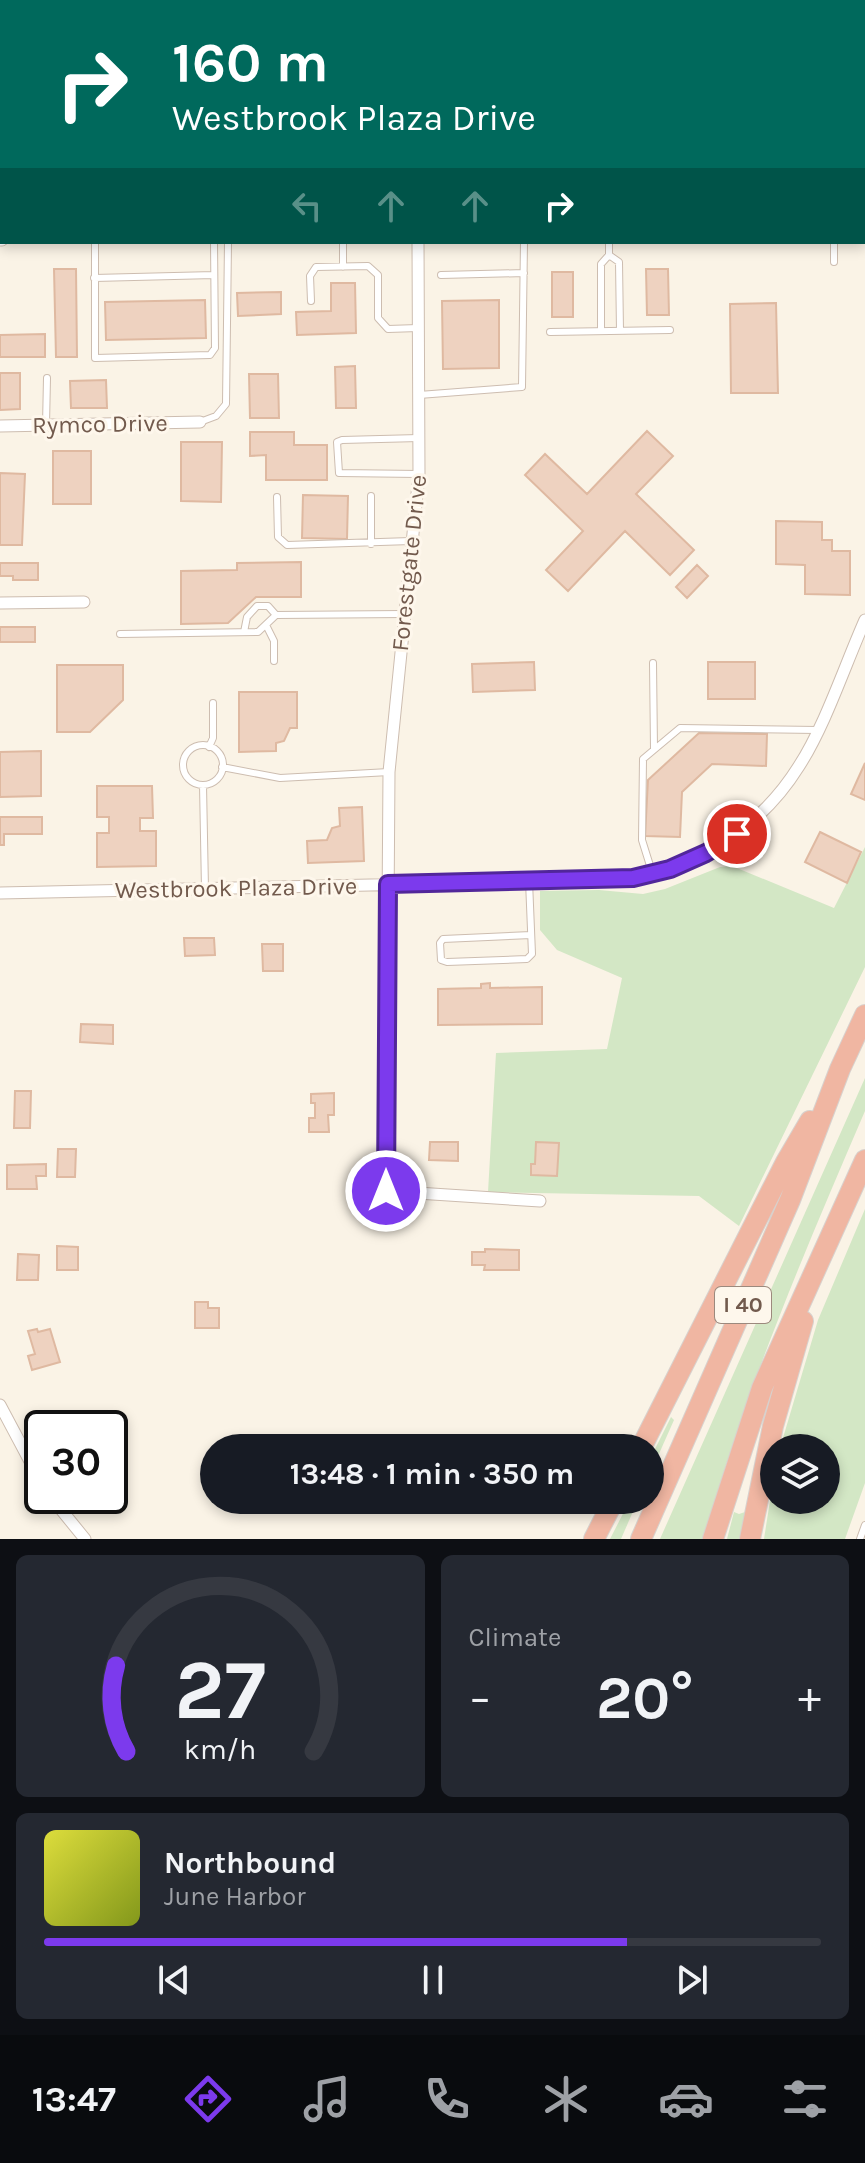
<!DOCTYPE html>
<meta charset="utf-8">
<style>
body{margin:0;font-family:Karla,sans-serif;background:#242831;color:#f1f3f6;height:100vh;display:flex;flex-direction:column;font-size:30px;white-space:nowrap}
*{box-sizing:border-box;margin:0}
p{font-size:26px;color:#9ea1a6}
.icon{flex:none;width:44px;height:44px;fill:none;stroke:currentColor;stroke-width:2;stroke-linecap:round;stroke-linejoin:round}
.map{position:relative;height:1539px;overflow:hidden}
.details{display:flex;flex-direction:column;gap:16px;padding:16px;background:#0d0f14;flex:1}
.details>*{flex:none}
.guide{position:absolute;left:0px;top:0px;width:866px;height:244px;box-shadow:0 4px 12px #0003;background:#00695c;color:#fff;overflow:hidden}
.fabs{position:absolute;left:760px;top:1434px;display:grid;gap:16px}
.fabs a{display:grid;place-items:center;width:80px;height:80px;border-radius:50%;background:#171b24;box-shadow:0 4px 12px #0003;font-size:40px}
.speed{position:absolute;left:24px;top:1410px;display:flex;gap:16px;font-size:40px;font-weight:700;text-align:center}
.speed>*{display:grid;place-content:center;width:104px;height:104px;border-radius:50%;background:#171b24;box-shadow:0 4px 12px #0003;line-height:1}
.speed .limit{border:4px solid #111;border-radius:12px;background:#fff;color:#111}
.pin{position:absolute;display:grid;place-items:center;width:68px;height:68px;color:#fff;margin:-34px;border:4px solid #fff;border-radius:50%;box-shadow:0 2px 8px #0007}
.me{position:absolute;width:88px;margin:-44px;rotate:0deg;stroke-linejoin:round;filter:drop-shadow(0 0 6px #0008)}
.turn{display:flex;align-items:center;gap:28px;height:168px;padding:0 40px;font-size:36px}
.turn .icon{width:104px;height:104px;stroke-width:2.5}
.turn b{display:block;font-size:56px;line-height:68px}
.lanes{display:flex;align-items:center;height:76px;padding:0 40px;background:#0003;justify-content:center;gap:40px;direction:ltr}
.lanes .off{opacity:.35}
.big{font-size:60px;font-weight:700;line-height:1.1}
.details .card{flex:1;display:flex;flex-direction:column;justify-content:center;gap:12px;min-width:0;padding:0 28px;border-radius:12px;background:#242831}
.details .dial{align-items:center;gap:0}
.dial svg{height:208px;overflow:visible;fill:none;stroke:#363941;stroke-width:7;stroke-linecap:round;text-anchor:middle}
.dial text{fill:#f1f3f6;stroke:none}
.song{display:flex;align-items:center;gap:24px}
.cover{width:96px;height:96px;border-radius:12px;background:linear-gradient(135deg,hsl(60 70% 55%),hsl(70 70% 35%))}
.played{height:8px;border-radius:4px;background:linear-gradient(90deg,#7c3aed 75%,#363941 75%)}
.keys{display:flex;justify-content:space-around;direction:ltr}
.heat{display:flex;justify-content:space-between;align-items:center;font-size:44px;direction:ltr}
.details .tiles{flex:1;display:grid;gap:16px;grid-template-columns:1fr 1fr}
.card:last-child{grid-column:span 2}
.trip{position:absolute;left:200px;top:1434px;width:464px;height:80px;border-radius:40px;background:#171b24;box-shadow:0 4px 12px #0003;font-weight:700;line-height:80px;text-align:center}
.dock{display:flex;height:128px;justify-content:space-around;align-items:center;background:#090b0e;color:#9ea1a6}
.dock .icon{width:56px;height:56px}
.dock .on{color:#7c3aed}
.dock b{font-size:36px;color:#f1f3f6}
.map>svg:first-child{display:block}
.green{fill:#d3e7c5}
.building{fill:#eed2c0;stroke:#dfb9a1;stroke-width:2}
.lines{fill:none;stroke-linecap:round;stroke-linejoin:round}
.service-casing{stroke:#cdbdb0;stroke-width:8}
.minor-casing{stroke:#cdbdb0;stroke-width:13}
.motorway-casing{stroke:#d8d1cd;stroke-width:22}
.service{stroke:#fff;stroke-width:6}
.minor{stroke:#fff;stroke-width:11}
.motorway{stroke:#f0b6a2;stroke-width:20}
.route-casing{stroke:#51269a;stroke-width:20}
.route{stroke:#7c3aed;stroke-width:14}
.labels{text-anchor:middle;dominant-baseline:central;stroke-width:6;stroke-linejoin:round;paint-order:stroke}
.shield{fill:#fef7ec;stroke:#9c897d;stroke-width:2}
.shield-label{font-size:22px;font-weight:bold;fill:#725a4d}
.street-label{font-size:24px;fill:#725a4d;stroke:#fef7ec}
</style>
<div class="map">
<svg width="865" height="1539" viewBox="0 0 865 1539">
<rect width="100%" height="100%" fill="#faf3e6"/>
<path class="green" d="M865 847V967L739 1226 699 1196 488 1192 496 1053 607 1049 622 978 557 950 540 930V891L599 890 643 894 665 889 720 867 732 866 834 908Z
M865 1078V1111C805 1251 744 1392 704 1539H660Z
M865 1209V1483L845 1539H764L774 1475V1500H826V1448H780L818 1320Z
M671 1417 674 1420 650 1474V1459Z
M630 1500H638L621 1539H610Z
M734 1512 739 1514 745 1512 740 1539H727Z"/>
<path class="building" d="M383 0H415V2H383Z
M54 269H76L77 357H56Z
M646 269H668L669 315H647Z
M552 272H573V317H552Z
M331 283H355L356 333 297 335 296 312 331 311Z
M281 292V314L238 316 237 293Z
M205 300 206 338 106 340 105 302Z
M499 300V368L443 369 442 301Z
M776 303 778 393H731L730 304Z
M45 334V357H0V335Z
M355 366 356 408H336L335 367Z
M0 373H20V409L0 410Z
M249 374H278L279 418H250Z
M106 380 107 408H71L70 381Z
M647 431 673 456 636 494 694 550 670 575 625 531 568 591 546 570 583 531 525 475 545 454 587 494Z
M250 432H294V445H327V480H266V455L250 456Z
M181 442H222L221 502 181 501Z
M53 451H91V504H53Z
M0 473 25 474 22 545H0Z
M303 495 348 496 347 539 302 538Z
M776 521 822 522V540H832V551H850V595L805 594V565L776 564Z
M301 562V597H256L228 623 181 624V571L237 570V563Z
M0 563H38V580H13V576H0Z
M697 565 708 576 687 598 676 587Z
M0 627H35V642H0Z
M534 662 535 690 473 692 472 664Z
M708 662H755V699H708Z
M57 665H123V700L90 732H57Z
M239 692H297V728H290L284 741 276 743V751L239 752Z
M699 733 767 734 766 766 712 764 682 792 680 837 645 836 648 780Z
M41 751V796L0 797V752Z
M865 763V800L851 794Z
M97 786H152L153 818H140V831H156V866L97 867V833H109V817H97Z
M362 807 364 861 308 863 307 841 327 840 332 828 340 826 339 808Z
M0 817H42V834H4V845H0Z
M820 832 861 852 847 883 805 862Z
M184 938H214L215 955 185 956Z
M262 944H283V971H263Z
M490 983V988L542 987V1024L438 1025V989L481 988V984Z
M81 1024 113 1025V1044L80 1042Z
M15 1091H31L30 1128H14Z
M334 1093V1115H328L329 1132H309V1118H315V1103H311V1094Z
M430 1142H458V1161L429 1160Z
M536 1142 559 1143 557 1176 531 1175V1164H535Z
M58 1149H76L75 1177H57Z
M46 1164V1176H36L37 1189H7V1165Z
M57 1246 78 1247V1270H57Z
M485 1249 519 1250V1270H484L485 1265H472V1252H485Z
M18 1254 39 1255 38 1280H17Z
M195 1302H208V1308H219V1328H195Z
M37 1329 38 1332 50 1329 60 1362 32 1370 28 1356 35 1354 28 1331Z"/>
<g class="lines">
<g class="service-casing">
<path id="service" d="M111 0V2
M360 0V2
M801 0 803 2
M207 2V0
M517 2 518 0
M719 2 720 0
M853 2 855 0
M0 46 2 43
M0 210H2
M95 242V358L210 355 215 348 214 242
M343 242V267
M834 242V262
M609 255 619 262 620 331
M441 275 524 273
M94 278 214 275
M311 301 310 276 316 267 368 266 378 275V318L388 329 418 328
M601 331V264L609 255V242
M550 332 670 330
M419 395 522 387 524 242
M200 422 216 416 226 404 228 242
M46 425 47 378
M419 474 339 473 337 442 342 440 419 438
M277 497 278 537 287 545 411 541
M371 544V496
M266 625 274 641V661
M244 632 247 617 257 606H268L276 615
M120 634 258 632 276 615 404 614
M653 663 654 749
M183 765a20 20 0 1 1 40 0a20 20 0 1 1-40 0Z
M209 747 213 738V703
M222 767 280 778 389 772
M203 785 205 889
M652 872 642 840 643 759 680 728 817 730
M529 881 532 954 527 959 447 962 441 960 440 943 443 939 531 935
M860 1539 865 1525"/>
</g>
<g class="minor-casing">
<path id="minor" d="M751 0 754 2
M864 229H865
M0 240H2
M418 242 419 474 389 772 386 1191 540 1201
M0 426 200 422
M0 603 84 602
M0 893 605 880C685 874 756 835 799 766 825 726 845 665 865 620
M0 1405 42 1484
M50 1496 85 1539"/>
</g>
<g class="motorway-casing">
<path id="motorway" d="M641 1448 786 1162 810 1121
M594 1539 614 1500
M641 1539 790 1200 840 1069 865 1015
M713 1539 762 1388 865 1160
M750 1539 773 1426 803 1321"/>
</g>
<use href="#service" class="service"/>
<use href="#minor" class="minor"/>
<use href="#motorway" class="motorway"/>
</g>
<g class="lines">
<g class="route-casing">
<path id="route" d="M386 1191 388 884 633 878 670 869 706 853 737 834"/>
</g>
<use href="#route" class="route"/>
</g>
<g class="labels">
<rect class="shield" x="715" y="1287" width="56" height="36" rx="6"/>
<g class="shield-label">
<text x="743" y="1305">I 40</text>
</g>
<g class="street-label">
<text transform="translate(100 424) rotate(-1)">Rymco Drive</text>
<text transform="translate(409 563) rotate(-84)">Forestgate Drive</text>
<text transform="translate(236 888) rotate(-1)">Westbrook Plaza Drive</text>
</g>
</g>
</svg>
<div class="fabs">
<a><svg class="icon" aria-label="layers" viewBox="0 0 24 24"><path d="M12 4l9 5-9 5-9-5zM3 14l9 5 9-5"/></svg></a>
</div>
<div class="speed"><div class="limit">30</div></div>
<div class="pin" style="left:737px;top:834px;background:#d93025"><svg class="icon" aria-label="arrive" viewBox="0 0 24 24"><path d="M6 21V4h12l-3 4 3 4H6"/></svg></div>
<svg class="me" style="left:386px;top:1191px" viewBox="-20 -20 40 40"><circle r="17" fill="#7c3aed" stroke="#fff" stroke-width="3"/><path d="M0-11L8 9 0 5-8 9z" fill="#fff"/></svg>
<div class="trip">13:48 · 1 min · 350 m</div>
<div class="guide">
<div class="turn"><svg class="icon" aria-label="right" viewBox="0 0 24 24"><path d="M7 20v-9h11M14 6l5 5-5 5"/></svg><div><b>160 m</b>Westbrook Plaza Drive</div></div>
<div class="lanes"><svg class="icon off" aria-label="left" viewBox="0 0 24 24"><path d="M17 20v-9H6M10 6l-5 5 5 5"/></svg><svg class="icon off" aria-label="ahead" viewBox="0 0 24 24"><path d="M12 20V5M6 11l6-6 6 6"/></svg><svg class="icon off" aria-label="ahead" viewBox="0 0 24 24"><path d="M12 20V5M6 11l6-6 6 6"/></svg><svg class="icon" aria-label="right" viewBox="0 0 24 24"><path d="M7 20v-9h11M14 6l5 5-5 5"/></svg></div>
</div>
</div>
<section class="details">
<div class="tiles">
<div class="card dial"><svg viewBox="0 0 100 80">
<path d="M14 69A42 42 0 1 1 86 69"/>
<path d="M14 69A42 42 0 0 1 10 36" stroke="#7c3aed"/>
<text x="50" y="56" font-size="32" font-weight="700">27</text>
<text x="50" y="72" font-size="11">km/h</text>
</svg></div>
<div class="card"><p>Climate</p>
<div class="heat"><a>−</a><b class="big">20°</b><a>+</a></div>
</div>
<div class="card">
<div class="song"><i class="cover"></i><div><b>Northbound</b><p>June Harbor</p></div></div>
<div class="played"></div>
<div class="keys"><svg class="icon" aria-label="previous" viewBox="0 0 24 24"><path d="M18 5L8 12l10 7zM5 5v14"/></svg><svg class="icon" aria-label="pause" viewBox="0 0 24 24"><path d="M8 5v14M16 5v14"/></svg><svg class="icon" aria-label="next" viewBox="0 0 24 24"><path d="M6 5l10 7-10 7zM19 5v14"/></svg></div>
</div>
</div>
</section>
<nav class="dock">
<b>13:47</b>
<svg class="icon on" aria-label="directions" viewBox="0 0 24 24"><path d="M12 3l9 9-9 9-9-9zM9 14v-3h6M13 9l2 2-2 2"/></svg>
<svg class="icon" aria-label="music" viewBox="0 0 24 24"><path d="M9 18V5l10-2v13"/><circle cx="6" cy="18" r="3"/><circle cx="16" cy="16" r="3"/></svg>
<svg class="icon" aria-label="phone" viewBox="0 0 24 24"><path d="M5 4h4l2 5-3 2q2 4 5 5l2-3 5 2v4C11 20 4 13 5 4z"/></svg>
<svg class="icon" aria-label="climate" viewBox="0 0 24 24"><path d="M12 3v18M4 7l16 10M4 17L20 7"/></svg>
<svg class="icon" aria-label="car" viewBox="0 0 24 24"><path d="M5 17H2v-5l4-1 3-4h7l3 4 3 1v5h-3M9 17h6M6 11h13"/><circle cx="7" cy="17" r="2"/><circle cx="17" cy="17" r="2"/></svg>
<svg class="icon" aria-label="filters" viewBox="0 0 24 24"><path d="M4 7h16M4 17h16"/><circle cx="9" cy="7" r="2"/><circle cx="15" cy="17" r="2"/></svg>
</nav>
